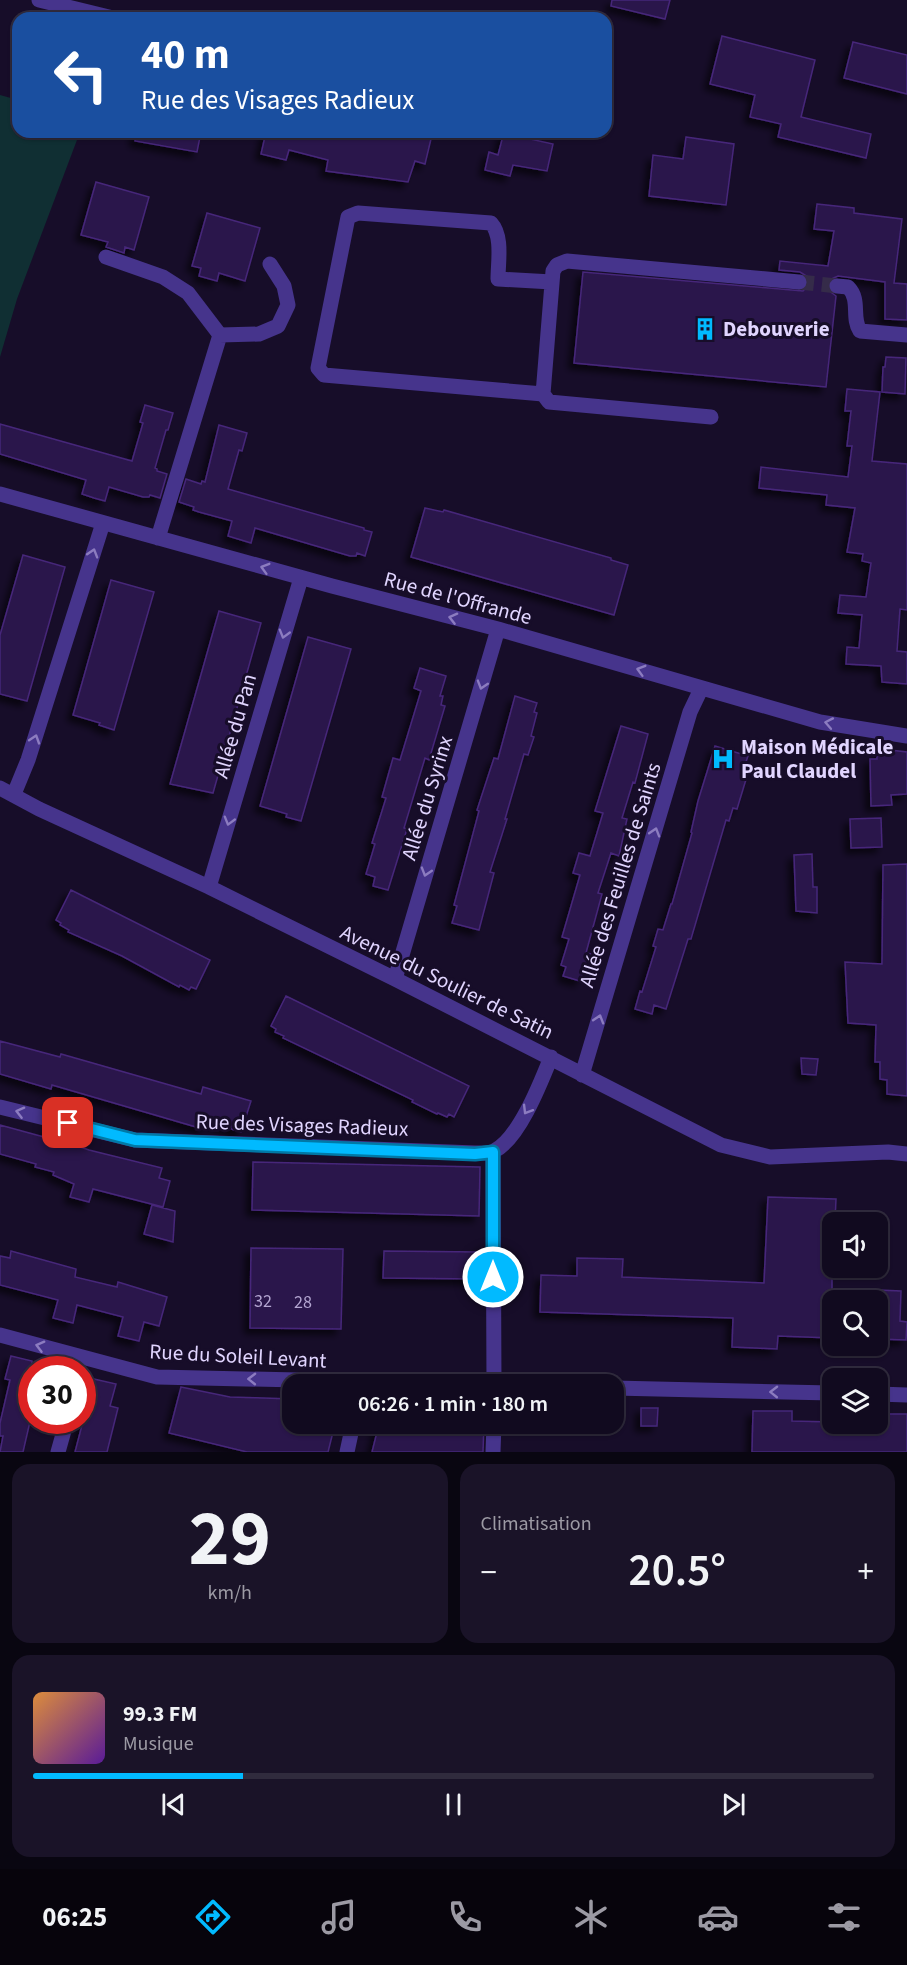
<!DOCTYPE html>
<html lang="fr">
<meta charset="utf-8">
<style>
body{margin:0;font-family:"Source Sans 3",sans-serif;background:#1a1328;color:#f1f3f6;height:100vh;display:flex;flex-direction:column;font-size:22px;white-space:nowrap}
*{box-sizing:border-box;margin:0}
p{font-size:20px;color:#9c9aa4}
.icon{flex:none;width:33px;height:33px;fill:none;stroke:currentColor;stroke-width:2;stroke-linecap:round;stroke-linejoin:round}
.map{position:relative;height:1452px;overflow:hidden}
.panel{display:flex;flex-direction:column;gap:12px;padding:12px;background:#090611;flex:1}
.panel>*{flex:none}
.guide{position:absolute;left:12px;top:12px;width:600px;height:126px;border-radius:18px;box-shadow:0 2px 4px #0004,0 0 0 2px #302b3d;background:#1a4fa0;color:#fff;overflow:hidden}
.fabs{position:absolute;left:822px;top:1212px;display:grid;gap:12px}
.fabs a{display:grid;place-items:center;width:66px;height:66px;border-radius:12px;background:#110a1f;box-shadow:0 2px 4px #0004,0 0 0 2px #302b3d;font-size:30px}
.speed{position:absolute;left:18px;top:1356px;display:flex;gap:12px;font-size:30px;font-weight:700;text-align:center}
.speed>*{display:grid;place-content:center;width:78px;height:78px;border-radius:50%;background:#110a1f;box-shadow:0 2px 4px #0004,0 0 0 2px #302b3d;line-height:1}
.speed .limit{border:9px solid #d22;background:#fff;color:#111}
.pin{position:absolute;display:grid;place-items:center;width:51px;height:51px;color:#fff;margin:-26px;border-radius:12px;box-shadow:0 3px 9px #0006}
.me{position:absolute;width:66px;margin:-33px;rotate:0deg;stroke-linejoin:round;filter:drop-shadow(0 0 4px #0008)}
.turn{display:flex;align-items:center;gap:21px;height:126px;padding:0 30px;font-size:27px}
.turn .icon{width:78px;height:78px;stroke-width:2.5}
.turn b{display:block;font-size:42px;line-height:51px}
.big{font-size:45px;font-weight:600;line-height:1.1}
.panel .card{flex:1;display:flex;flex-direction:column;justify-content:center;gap:9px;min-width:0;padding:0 21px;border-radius:18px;background:#1a1328}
.panel .dial{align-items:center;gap:0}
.dial b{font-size:78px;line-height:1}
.song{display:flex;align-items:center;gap:18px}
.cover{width:72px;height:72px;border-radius:9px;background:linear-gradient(135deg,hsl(30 70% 55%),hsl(270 70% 35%))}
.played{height:6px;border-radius:3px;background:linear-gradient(90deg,#01baff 25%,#302b3d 25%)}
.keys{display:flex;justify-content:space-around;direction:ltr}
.heat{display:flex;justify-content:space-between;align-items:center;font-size:33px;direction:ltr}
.panel .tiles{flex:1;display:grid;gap:12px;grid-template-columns:1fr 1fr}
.card:last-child{grid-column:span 2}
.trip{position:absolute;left:282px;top:1374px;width:342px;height:60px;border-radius:18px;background:#110a1f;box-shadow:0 2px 4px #0004,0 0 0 2px #302b3d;font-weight:600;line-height:60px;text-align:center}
.dock{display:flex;height:96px;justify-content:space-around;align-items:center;background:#07040c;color:#9c9aa4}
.dock .icon{width:42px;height:42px}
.dock .current{color:#01baff}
.dock b{font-size:27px;color:#f1f3f6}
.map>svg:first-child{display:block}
.green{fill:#102f33}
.building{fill:#2b174c;stroke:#46277a;stroke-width:1.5;filter:url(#shadow)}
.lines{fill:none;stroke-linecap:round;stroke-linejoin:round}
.minor-tunnel{stroke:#352b49;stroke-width:15;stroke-dasharray:15 8;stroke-linecap:butt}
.minor{stroke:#46348c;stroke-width:15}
.oneway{stroke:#8c7cc0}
.route-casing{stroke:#0179a6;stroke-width:15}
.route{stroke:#01baff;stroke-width:10}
.labels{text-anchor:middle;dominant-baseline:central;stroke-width:6;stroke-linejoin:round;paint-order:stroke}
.number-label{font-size:18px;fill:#b4a6d2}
.poi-label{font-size:21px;font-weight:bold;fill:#e1d5ff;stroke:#170d29;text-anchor:start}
.street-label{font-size:21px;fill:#e1d5ff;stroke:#170d29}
</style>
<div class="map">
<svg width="907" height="1452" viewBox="0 0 907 1452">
<defs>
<filter id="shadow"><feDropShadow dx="-5.5" dy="5.5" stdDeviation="3" flood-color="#0009"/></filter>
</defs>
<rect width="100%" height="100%" fill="#170d29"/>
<path class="green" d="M0 95 18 100V132H80L17 299 0 357Z"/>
<path class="building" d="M612 0H670L665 19 611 6Z
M722 36 815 60 801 117 871 134 866 158 778 137 781 124 750 117 755 95 710 84Z
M853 42 907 55V94L844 78Z
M136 132H201L197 152 135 141Z
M266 132H379L412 139 413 134 431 139 425 164 415 161 408 182 326 171 328 160 289 150 286 160 261 154Z
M504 132H531L530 139 553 144 547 171 513 165 510 176 485 170 489 152 498 155Z
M686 137 734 144 726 205 649 196 653 155 683 159Z
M96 182 149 197 134 250 125 247 124 253 106 247 108 242 81 235Z
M817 204 854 208V213L902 219 894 283 907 284V320L885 319V282L838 276 829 280 828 290 836 296 826 387 574 363 583 272 803 291 807 287 808 277 800 272 779 270 780 261 828 266 834 231 814 229Z
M207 213 260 228 245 281 219 273 217 281 199 276 201 268 192 266Z
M886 357 906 358 905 394 882 392 883 367H885Z
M847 389 880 392 872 461 907 464V610L900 609 897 651 907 652V684L882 682 881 666 846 664 847 647 859 648 862 615 838 613 840 595 866 597 871 563 862 561 863 554 847 552 855 508 826 505 827 495 759 488 761 467 848 477 852 446H847L851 411H845Z
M145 405 173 413 168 430H166L155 468 157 469V471L167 474 160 498 150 495 149 497H143L109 487 105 501 94 498 82 494 86 480 0 454V424L132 461 143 423 140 422Z
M219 425 247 433 242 451 239 450 228 489 364 528V530L372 532 365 556 357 553 356 556H350L255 528 251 543 228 536 232 521 199 512 193 510 194 507 179 502 186 479 201 484 202 481 205 482Z
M425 508 443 512 444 510 611 558V560L628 565 614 615 411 557Z
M23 555 65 567 27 701 0 694V635Z
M111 580 154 592 114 730 99 725 100 723 73 715Z
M219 611 261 623 213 793 170 784Z
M308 637 351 649 301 821 286 817 287 814 260 806Z
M420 668 446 676 440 696H443L441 705 445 706 429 760 425 758 404 828 407 829 388 890 373 886 375 877 366 874 375 844 372 843 386 798 382 797 393 758 400 760 421 691 414 688Z
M515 696 537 703 534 712 537 713 531 736 534 737 528 755 524 754 505 819H507L490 872 494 873 479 930 452 923 457 906 454 905 479 811 477 810 494 758 498 759Z
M621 726 648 734 635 783 633 782 622 818 627 819 619 856 611 853 598 893 602 894 586 953 592 954 587 973 583 972 580 981 563 976 566 967 561 965 569 939 562 937 580 875 573 873 579 853 590 856 603 813 595 811Z
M715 746 748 756 746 762 751 763 737 809 733 808 729 821 726 820 691 939H688L666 1009 654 1005 652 1014 635 1009 640 991 642 992 656 947 653 946 658 929 663 930 671 904H672L692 833 691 832 698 801Z
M881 749 907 752V794L891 795 892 805 871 806 870 759H877V756H881Z
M881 818 882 847 851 848 850 819Z
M812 854 813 887H817V913L796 911 794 855Z
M907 864V1096L887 1094V1080L880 1079V1062H875L876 1025 848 1023 845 962 882 964 883 865Z
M71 890 210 960 196 989 191 987 189 990 180 985 179 987 122 956 68 932 69 930 60 925 61 923 56 920Z
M286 996 469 1086 454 1117 449 1114 447 1117 438 1113 437 1114 412 1102 413 1100 283 1038 284 1036 275 1032 276 1029 271 1026Z
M0 1041 60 1057 61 1054 201 1094 203 1087 251 1101 241 1132 206 1121 203 1129 52 1085 51 1089 0 1074Z
M801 1058 818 1059 816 1075 802 1074Z
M0 1125 44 1137 45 1131 64 1136 63 1141 89 1150 162 1168 159 1178 170 1181 163 1207 93 1189 89 1202 70 1197 74 1184 53 1175 54 1172 35 1167 36 1164 0 1154Z
M253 1162 480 1167 479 1216 252 1210Z
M768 1197 836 1199 835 1222H832V1338L778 1336 777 1349 732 1347 733 1318 540 1312 541 1275 577 1276V1258L623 1259 622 1277 764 1283Z
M152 1205 175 1211 173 1242 144 1234Z
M251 1248 343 1249 341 1329 250 1328Z
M11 1251 76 1269 75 1277 117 1287 118 1282 167 1297 159 1326 144 1322 139 1341 118 1336 123 1317 77 1305 73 1323 53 1318 58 1300 0 1285V1256L10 1258Z
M384 1251 480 1252 479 1279 383 1278Z
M878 1290 901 1291 900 1321 907 1322 906 1340 878 1339Z
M11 1356 32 1361V1413L23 1452H0L3 1436H0V1423L10 1380 5 1379Z
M94 1379 116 1384 110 1406 118 1408 107 1452H75Z
M181 1387 230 1397 292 1399V1424H335L328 1452H247L169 1433Z
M641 1408H658L657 1426H641Z
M753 1411H792V1421L832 1422V1424H878V1414H907V1452H752Z
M379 1424H484L483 1452H372Z"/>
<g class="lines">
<path class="minor-tunnel" d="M799 282 837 286"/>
<path class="minor" d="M39 0 113 18
M106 257 163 277 188 293 220 335 259 334 278 326 288 305 284 286 270 264
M837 286 848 287C861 300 851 317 860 331L907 335
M543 394 324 375 318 368 348 217 358 213 491 223C503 236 498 262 498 279L552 282
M711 417 549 402 543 394 553 271 557 265 567 261 799 282
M0 494 332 586 498 629 820 722 907 736
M158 538 220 335
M0 788 39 809 209 887 395 979 721 1145 770 1157 888 1152 907 1154
M14 794 28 760 103 523
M209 887 301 578
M395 979 498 629
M582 1075 690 712 701 689
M0 1107 135 1140 475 1153C481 1153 489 1154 494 1151 519 1139 541 1082 551 1057
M493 1152 494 1384
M0 1335 157 1377 478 1384
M614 1388 832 1393
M878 1394 907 1395
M58 1452 67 1420
M347 1452 353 1424
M493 1452 494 1424"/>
</g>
<defs><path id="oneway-chevron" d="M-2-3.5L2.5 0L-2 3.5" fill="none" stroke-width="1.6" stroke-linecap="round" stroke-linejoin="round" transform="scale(1.5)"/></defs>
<g class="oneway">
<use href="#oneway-chevron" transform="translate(93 553) rotate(-73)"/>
<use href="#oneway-chevron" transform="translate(265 568) rotate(-164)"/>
<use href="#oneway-chevron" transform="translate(453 618) rotate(-166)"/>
<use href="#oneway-chevron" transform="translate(284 634) rotate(106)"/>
<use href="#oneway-chevron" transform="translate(641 670) rotate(-164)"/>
<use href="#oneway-chevron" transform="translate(482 685) rotate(107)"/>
<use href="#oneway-chevron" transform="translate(829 723) rotate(-169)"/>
<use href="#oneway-chevron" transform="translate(35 739) rotate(-72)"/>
<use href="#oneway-chevron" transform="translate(229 821) rotate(106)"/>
<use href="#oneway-chevron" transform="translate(655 832) rotate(-73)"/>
<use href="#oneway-chevron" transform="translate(426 872) rotate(107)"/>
<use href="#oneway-chevron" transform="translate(599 1019) rotate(-73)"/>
<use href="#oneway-chevron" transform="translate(527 1110) rotate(121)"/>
<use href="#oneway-chevron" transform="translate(20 1112) rotate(-166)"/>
<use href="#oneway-chevron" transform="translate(40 1346) rotate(-165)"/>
<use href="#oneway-chevron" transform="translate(252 1379) rotate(-179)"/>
<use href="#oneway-chevron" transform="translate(774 1392) rotate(-179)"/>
</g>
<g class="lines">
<g class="route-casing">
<path id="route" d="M68 1123 135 1140 475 1154 493 1152V1277"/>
</g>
<use href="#route" class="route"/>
</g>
<defs>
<g id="building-bare" transform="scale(1.8)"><path d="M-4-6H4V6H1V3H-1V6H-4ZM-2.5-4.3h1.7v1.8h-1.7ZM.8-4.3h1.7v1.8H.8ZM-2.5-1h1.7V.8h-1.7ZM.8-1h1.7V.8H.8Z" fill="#01baff" stroke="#170d29" stroke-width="2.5" paint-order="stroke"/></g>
<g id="hospital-bare" transform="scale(1.8)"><path d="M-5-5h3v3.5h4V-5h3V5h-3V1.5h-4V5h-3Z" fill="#01baff" stroke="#170d29" stroke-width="2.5" paint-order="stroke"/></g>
</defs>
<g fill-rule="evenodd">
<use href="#building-bare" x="705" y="329"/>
<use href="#hospital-bare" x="723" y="759"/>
</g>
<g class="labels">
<g class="number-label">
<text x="263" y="1301">32</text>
<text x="303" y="1302">28</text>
</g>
<g class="poi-label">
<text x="723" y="329">Debouverie</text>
<text x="741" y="747">Maison Médicale<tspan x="741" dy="24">Paul Claudel</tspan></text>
</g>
<g class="street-label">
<text transform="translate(458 598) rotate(15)">Rue de l'Offrande</text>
<text transform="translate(235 726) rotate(-74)">Allée du Pan</text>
<text transform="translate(427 798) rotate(-73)">Allée du Syrinx</text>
<text transform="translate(620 875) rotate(-73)">Allée des Feuilles de Saints</text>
<text transform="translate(447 982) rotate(26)">Avenue du Soulier de Satin</text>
<text transform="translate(302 1125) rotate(2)">Rue des Visages Radieux</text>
<text transform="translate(238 1356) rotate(3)">Rue du Soleil Levant</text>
</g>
</g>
</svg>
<div class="fabs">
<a><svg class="icon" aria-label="sound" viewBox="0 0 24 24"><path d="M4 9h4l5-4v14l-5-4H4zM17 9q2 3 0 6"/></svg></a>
<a><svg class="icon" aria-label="search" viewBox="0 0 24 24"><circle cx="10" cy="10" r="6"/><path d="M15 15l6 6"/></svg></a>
<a><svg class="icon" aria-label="layers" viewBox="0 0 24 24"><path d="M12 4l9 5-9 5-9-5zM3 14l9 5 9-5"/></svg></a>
</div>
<div class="speed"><div class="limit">30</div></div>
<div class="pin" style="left:68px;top:1123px;background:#d93025"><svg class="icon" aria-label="arrive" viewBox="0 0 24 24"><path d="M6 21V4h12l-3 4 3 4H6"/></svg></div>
<svg class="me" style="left:493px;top:1277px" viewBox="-20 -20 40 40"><circle r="17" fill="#01baff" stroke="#fff" stroke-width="3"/><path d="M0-11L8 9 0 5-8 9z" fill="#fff"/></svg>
<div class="trip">06:26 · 1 min · 180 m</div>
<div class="guide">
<div class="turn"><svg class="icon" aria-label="left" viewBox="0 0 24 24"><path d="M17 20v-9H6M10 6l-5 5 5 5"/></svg><div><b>40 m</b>Rue des Visages Radieux</div></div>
</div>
</div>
<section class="panel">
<div class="tiles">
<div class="card dial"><b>29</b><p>km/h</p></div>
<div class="card"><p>Climatisation</p>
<div class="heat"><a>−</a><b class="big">20.5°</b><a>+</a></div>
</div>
<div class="card">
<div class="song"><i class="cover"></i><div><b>99.3 FM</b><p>Musique</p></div></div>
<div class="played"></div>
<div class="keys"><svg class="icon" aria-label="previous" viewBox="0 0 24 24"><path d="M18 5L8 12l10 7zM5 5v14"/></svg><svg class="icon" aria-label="pause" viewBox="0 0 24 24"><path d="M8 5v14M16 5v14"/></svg><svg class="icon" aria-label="next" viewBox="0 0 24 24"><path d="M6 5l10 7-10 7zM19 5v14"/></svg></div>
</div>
</div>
</section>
<nav class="dock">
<b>06:25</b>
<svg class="icon current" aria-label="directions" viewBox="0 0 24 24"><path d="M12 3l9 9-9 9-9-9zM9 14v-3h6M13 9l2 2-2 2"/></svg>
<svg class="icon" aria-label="music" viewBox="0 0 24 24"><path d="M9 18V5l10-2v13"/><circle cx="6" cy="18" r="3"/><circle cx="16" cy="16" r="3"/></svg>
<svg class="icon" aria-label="phone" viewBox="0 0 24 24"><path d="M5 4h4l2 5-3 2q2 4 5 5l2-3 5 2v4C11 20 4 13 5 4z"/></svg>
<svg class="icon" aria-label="climate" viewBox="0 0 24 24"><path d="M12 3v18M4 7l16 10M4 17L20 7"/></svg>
<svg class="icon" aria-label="car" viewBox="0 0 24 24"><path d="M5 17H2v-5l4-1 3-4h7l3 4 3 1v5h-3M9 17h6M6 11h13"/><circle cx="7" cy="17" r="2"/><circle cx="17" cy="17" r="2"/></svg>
<svg class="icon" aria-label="filters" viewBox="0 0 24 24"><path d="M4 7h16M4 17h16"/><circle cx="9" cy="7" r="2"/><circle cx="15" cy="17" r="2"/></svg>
</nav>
